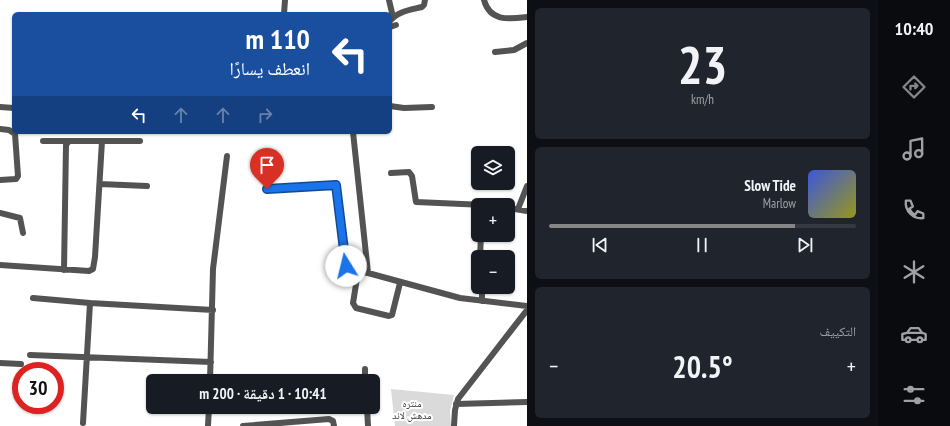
<!DOCTYPE html>
<html lang="ar">
<meta charset="utf-8">
<style>
body{margin:0;font-family:"PT Sans Narrow","Noto Naskh Arabic",sans-serif;background:#20242c;color:#f1f3f6;direction:rtl;height:100vh;display:flex;flex-direction:column;font-size:15px;white-space:nowrap}
*{box-sizing:border-box;margin:0}
p{font-size:13px;color:#9ea1a6}
.icon{flex:none;width:22px;height:22px;fill:none;stroke:currentColor;stroke-width:2;stroke-linecap:round;stroke-linejoin:round}
.map{position:relative;flex:1;overflow:hidden;direction:ltr}
.drawer{display:flex;flex-direction:column;gap:8px;padding:8px;background:#0d0f14;width:351px}
.drawer>*{flex:none}
.banner{position:absolute;left:12px;top:12px;width:380px;height:122px;border-radius:6px;box-shadow:0 1px 3px #0004;direction:rtl;background:#1a4fa0;color:#fff;overflow:hidden}
.fabs{position:absolute;left:471px;top:146px;display:grid;gap:8px}
.fabs a{display:grid;place-items:center;width:44px;height:44px;border-radius:6px;background:#171b24;box-shadow:0 1px 3px #0004;font-size:20px}
.speed{position:absolute;left:12px;top:362px;display:flex;gap:8px;font-size:20px;font-weight:700;text-align:center}
.speed>*{display:grid;place-content:center;width:52px;height:52px;border-radius:50%;background:#171b24;box-shadow:0 1px 3px #0004;line-height:1}
.speed .limit{border:6px solid #d22;background:#fff;color:#111}
.pin{position:absolute;display:grid;place-items:center;width:34px;height:34px;color:#fff;margin:-41px -17px;border-radius:50% 50% 50% 0;rotate:-45deg;box-shadow:0 0 4px #0007}
.pin .icon{rotate:45deg}
.me{position:absolute;width:44px;margin:-22px;rotate:351deg;stroke-linejoin:round;filter:drop-shadow(0 0 3px #0008)}
.turn{display:flex;align-items:center;gap:14px;height:84px;padding:0 16px;font-size:18px}
.turn .icon{width:52px;height:52px;stroke-width:2.5}
.turn b{display:block;font-size:28px;line-height:34px}
.lanes{display:flex;align-items:center;height:38px;padding:0 16px;background:#0003;justify-content:center;gap:20px;direction:ltr}
.lanes .off{opacity:.35}
.big{font-size:30px;font-weight:700;line-height:1.1}
.drawer .widget{flex:1;display:flex;flex-direction:column;justify-content:center;gap:6px;min-width:0;padding:0 14px;border-radius:6px;background:#20242c}
.drawer .dial{align-items:center;gap:0}
.dial b{font-size:52px;line-height:1}
.song{display:flex;align-items:center;gap:12px}
.cover{width:48px;height:48px;border-radius:6px;background:linear-gradient(135deg,hsl(230 70% 55%),hsl(60 70% 35%))}
.played{height:4px;border-radius:2px;background:linear-gradient(90deg,#858687 80%,#363941 80%)}
.keys{display:flex;justify-content:space-around;direction:ltr}
.heat{display:flex;justify-content:space-between;align-items:center;font-size:22px;direction:ltr}
.trip{position:absolute;left:146px;top:374px;width:234px;height:40px;border-radius:6px;background:#171b24;box-shadow:0 1px 3px #0004;font-weight:700;line-height:40px;text-align:center;direction:rtl}
main{display:flex;flex:1;min-height:0}
.menu{display:flex;flex-direction:column;width:72px;justify-content:space-around;align-items:center;background:#090b0e;color:#9ea1a6}
.menu .icon{width:28px;height:28px}
.menu .current{color:#858687}
.menu b{font-size:18px;color:#f1f3f6}
.map>svg:first-child{display:block}
.green{fill:#dadada}
.lines{fill:none;stroke-linecap:round;stroke-linejoin:round}
.minor{stroke:#535353;stroke-width:6}
.route-casing{stroke:#114b97;stroke-width:10}
.route{stroke:#1a73e8;stroke-width:7}
.labels{text-anchor:middle;dominant-baseline:central;stroke-width:4;stroke-linejoin:round;paint-order:stroke}
.park-label{font-size:10px;fill:#313131;stroke:#fff}
</style>
<main>
<nav class="menu">
<b>10:40</b>
<svg class="icon current" aria-label="directions" viewBox="0 0 24 24"><path d="M12 3l9 9-9 9-9-9zM9 14v-3h6M13 9l2 2-2 2"/></svg>
<svg class="icon" aria-label="music" viewBox="0 0 24 24"><path d="M9 18V5l10-2v13"/><circle cx="6" cy="18" r="3"/><circle cx="16" cy="16" r="3"/></svg>
<svg class="icon" aria-label="phone" viewBox="0 0 24 24"><path d="M5 4h4l2 5-3 2q2 4 5 5l2-3 5 2v4C11 20 4 13 5 4z"/></svg>
<svg class="icon" aria-label="climate" viewBox="0 0 24 24"><path d="M12 3v18M4 7l16 10M4 17L20 7"/></svg>
<svg class="icon" aria-label="car" viewBox="0 0 24 24"><path d="M5 17H2v-5l4-1 3-4h7l3 4 3 1v5h-3M9 17h6M6 11h13"/><circle cx="7" cy="17" r="2"/><circle cx="17" cy="17" r="2"/></svg>
<svg class="icon" aria-label="filters" viewBox="0 0 24 24"><path d="M4 7h16M4 17h16"/><circle cx="9" cy="7" r="2"/><circle cx="15" cy="17" r="2"/></svg>
</nav>
<section class="drawer">
<div class="widget dial"><b>23</b><p>km/h</p></div>
<div class="widget">
<div class="song"><i class="cover"></i><div><b>Slow Tide</b><p>Marlow</p></div></div>
<div class="played"></div>
<div class="keys"><svg class="icon" aria-label="previous" viewBox="0 0 24 24"><path d="M18 5L8 12l10 7zM5 5v14"/></svg><svg class="icon" aria-label="pause" viewBox="0 0 24 24"><path d="M8 5v14M16 5v14"/></svg><svg class="icon" aria-label="next" viewBox="0 0 24 24"><path d="M6 5l10 7-10 7zM19 5v14"/></svg></div>
</div>
<div class="widget"><p>التكييف</p>
<div class="heat"><a>−</a><b class="big">20.5°</b><a>+</a></div>
</div>
</section>
<div class="map">
<svg width="527" height="426" viewBox="0 0 527 426">
<rect width="100%" height="100%" fill="#fff"/>
<path class="green" d="M391 389 454 395 450 411 451 426H395Z"/>
<g class="lines">
<path class="minor" d="M389 0 393 17
M484 0C490 22 509 19 527 17
M284 14 285 0
M390 21C398 11 410 10 422 7L424 5 425 0
M390 27 396 25
M495 52 514 50 527 43
M390 106 404 108 432 107
M0 107 14 108
M0 129 9 130 15 134 18 176 16 179 0 180
M353 132 368 273 460 298 527 306
M43 141H70
M391 173 409 172 412 176 416 202 485 205
M100 184 147 186
M267 189 336 185 346 267 350 270 368 273
M508 208 527 211
M518 209 527 186
M0 213 20 218 23 233
M480 257 481 235
M0 265 89 271 93 269 95 257 102 141H140
M64 270 66 145 69 141H102
M358 272 353 303 356 308 389 316 392 315 400 283
M482 287V301
M33 298 90 303
M30 355 211 362
M0 363 21 364
M365 369V381
M210 381 213 269 227 156
M456 404 527 402
M367 407 368 426
M83 423 90 303 213 310
M208 426 209 407
M243 426 329 419 333 421 334 426
M454 426 455 410 458 399 527 310"/>
</g>
<g class="lines">
<g class="route-casing">
<path id="route" d="M267 189 336 185 346 266"/>
</g>
<use href="#route" class="route"/>
</g>
<g class="labels">
<g class="park-label">
<text x="412" y="403">منتره<tspan x="412" dy="12">مدهش لاند</tspan></text>
</g>
</g>
</svg>
<div class="fabs">
<a><svg class="icon" aria-label="layers" viewBox="0 0 24 24"><path d="M12 4l9 5-9 5-9-5zM3 14l9 5 9-5"/></svg></a>
<a>+</a>
<a>−</a>
</div>
<div class="speed"><div class="limit">30</div></div>
<div class="pin" style="left:267px;top:189px;background:#d93025"><svg class="icon" aria-label="arrive" viewBox="0 0 24 24"><path d="M6 21V4h12l-3 4 3 4H6"/></svg></div>
<svg class="me" style="left:346px;top:266px" viewBox="-20 -20 40 40"><circle r="19" fill="#fff"/><path d="M0-13L10 11 0 6-10 11z" fill="#1a73e8"/></svg>
<div class="trip">10:41 · 1 دقيقة · 200 m</div>
<div class="banner">
<div class="turn"><svg class="icon" aria-label="left" viewBox="0 0 24 24"><path d="M17 20v-9H6M10 6l-5 5 5 5"/></svg><div><b>110 m</b>انعطف يسارًا</div></div>
<div class="lanes"><svg class="icon" aria-label="left" viewBox="0 0 24 24"><path d="M17 20v-9H6M10 6l-5 5 5 5"/></svg><svg class="icon off" aria-label="ahead" viewBox="0 0 24 24"><path d="M12 20V5M6 11l6-6 6 6"/></svg><svg class="icon off" aria-label="ahead" viewBox="0 0 24 24"><path d="M12 20V5M6 11l6-6 6 6"/></svg><svg class="icon off" aria-label="right" viewBox="0 0 24 24"><path d="M7 20v-9h11M14 6l5 5-5 5"/></svg></div>
</div>
</div>
</main>
